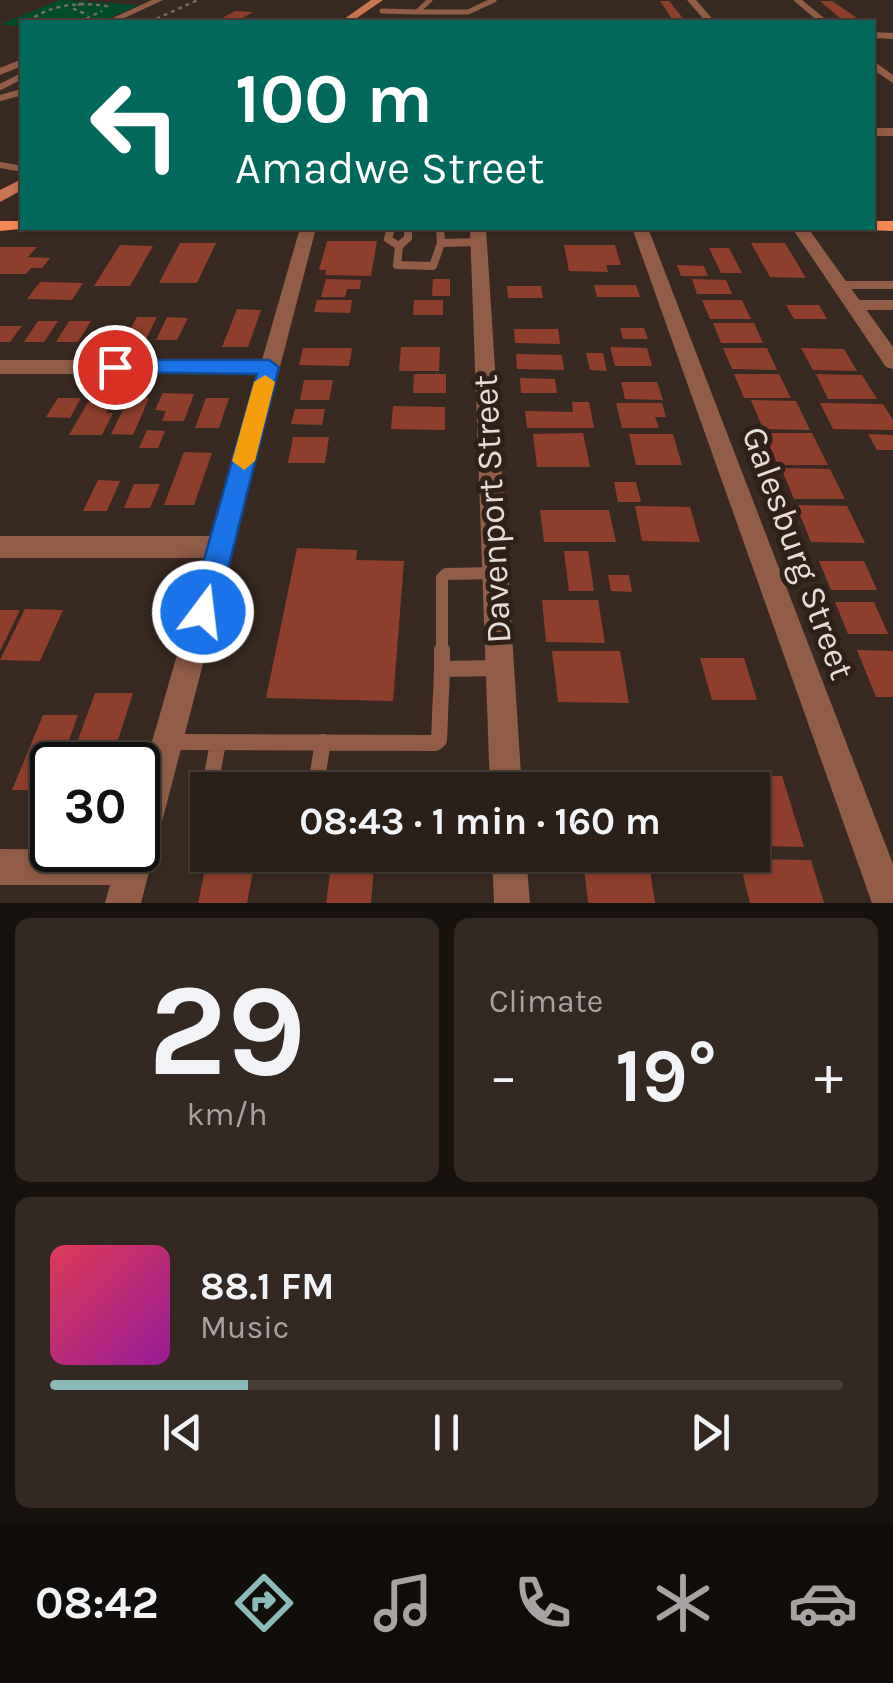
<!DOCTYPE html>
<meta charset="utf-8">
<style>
body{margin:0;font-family:Karla,sans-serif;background:#332822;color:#f1f3f6;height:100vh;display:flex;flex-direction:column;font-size:38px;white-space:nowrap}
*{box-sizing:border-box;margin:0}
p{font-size:32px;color:#a6a3a2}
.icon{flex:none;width:55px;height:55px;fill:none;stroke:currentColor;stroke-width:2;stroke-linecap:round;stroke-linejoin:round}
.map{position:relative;height:903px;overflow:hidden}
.panel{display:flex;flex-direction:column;gap:15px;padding:15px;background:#18120e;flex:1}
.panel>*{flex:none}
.hud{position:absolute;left:20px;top:20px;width:855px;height:210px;border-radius:0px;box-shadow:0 2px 8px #0004,0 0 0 2px #473e38;background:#00695c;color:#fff;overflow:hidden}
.speed{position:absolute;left:30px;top:742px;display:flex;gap:20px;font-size:50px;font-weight:700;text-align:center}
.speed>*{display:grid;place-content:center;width:130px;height:130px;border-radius:50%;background:#2b2019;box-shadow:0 2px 8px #0004,0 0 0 2px #473e38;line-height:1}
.speed .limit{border:5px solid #111;border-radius:15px;background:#fff;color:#111}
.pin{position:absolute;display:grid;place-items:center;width:85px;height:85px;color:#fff;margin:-42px;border:5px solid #fff;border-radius:50%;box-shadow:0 2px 10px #0007}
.me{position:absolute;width:110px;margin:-55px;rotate:15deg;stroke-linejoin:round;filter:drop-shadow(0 0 8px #0008)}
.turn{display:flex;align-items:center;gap:35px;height:210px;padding:0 50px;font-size:45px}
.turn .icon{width:130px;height:130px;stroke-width:2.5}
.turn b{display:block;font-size:70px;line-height:85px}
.big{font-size:75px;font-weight:700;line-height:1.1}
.panel .tile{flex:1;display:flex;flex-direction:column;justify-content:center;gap:15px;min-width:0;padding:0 35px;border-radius:15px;background:#332822}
.panel .dial{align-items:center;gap:0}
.dial b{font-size:130px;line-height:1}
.song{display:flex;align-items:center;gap:30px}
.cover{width:120px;height:120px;border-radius:15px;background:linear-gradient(135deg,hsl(350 70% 55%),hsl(300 70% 35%))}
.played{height:10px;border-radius:5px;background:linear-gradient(90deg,#8bbbb9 25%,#473e38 25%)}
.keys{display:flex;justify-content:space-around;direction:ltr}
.heat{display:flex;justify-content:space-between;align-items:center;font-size:55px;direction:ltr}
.panel .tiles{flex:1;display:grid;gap:15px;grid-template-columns:1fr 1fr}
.tile:last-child{grid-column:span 2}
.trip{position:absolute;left:190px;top:772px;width:580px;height:100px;border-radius:0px;background:#2b2019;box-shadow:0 2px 8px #0004,0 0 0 2px #473e38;font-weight:700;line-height:100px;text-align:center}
.tabs{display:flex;height:160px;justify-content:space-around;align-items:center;background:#110d0a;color:#a6a3a2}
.tabs .icon{width:70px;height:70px}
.tabs .selected{color:#8bbbb9}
.tabs b{font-size:45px;color:#f1f3f6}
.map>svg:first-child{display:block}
.green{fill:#004c2b}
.building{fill:#8d3f2b}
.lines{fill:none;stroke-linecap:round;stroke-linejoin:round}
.path{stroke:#786b64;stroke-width:2.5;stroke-dasharray:4 4;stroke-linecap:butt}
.lane-far5{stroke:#915d46;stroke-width:5}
.lane-far4{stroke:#915d46;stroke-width:6}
.lane-far3{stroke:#915d46;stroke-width:8}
.lane-far2{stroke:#915d46;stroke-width:10}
.lane-far1{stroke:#915d46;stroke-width:12}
.lane{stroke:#915d46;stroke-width:16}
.street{fill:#915d46;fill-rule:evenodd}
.secondary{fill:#c97651;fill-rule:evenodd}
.primary{fill:#f48858;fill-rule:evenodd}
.route{fill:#1a73e8;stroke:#114b97;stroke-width:2.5}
.slow{fill:#f59e0b}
.labels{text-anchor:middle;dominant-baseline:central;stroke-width:10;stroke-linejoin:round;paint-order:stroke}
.street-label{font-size:35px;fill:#e7ddd8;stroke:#2f2018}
</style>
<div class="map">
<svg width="893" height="903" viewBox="0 0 893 903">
<rect width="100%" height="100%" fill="#392a21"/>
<path class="green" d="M60 0 139 5 100 22H22V27L1 24Z"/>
<path class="building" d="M660 1H669L686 22H670L667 19H672Z
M820 1H832L863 22H845Z
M235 11 253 12 236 22H215Z
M327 241H377L371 276 325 275 326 270H319Z
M180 243H216L197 283H159Z
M751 243H785L806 278 770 277Z
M120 245 153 246 130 286H94Z
M564 245H615L621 265H606L608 272 569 271Z
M0 247H37L28 257 50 258 42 268H31L26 274H0Z
M709 248H729L742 273H721Z
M677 265 704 266 708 276H681Z
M326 279 361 280 360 289H347L345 297H321Z
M433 279H450V296H432Z
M692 279 726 280 732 294H697Z
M40 282 83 283 72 300 27 299Z
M594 285H636L640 297H597Z
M507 286H541L543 298H508Z
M317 300H352L350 313 314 312Z
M414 300H443V315H413Z
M702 300H742L751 319H710Z
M786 305H819L827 319H794Z
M237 309 261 310 248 347H222Z
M137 317H157L145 341H124Z
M167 317 188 318 177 340H156Z
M38 321H58L44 342H24Z
M69 321H91L78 342H56Z
M713 323H754L763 343H721Z
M0 326H22L10 342H0Z
M620 328H644L648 339H623Z
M514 329H558L560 344 515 343Z
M401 347H440L439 371H399Z
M610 347 647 348 652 366H615Z
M303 348H352L349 366 299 365Z
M723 348H767L777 370 732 369Z
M801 348 844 349 857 371 813 370Z
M586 353H603L607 371 590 370Z
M516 354 562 355 564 370 517 369Z
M414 374H446V393H413Z
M734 374H779L791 398H744Z
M816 374 862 375 877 399H828Z
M520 378 555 379 557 393H521Z
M304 380H333L329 400H300Z
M621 382H657L663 400 625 399Z
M163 393 194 394 184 421H162L166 411 155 410Z
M58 398H81L70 418 46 417Z
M129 398H149L133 435 111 434Z
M206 398H229L219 428H195Z
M751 400 796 401 810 430 763 429Z
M88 402 111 403 106 413H113L102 435H69Z
M572 402H589L594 428H527L525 411 573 412Z
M616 403H662L666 417H655L659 428H622Z
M820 403 883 404 893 420V430L833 429Z
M393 406 445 407V430L391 429Z
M295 409H325L322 425 291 424Z
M147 430 165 431 158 448H139Z
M583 433 590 467H537L533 434Z
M764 433H812L828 465H778Z
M629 434H673L682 465H636Z
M868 434 893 435V450H877Z
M293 437H329L325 463H288Z
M184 452 212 453 194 505H164Z
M781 468 830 469 845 499H794Z
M98 480 120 481 107 511H83Z
M614 482H636L641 502H618Z
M134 484H160L150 508H124Z
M796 505 847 506 865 543 811 542Z
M635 506 690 507 700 542 642 541Z
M540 510H609L616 542H544Z
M297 548 357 550 356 560 404 561 393 701 266 698Z
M564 551H588L594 591H569Z
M819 561H864L877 590H831Z
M608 575H629L632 592 611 591Z
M542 600H598L605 643 546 642Z
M835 602H874L888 634H848Z
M25 609 63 610 40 661 0 660Z
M0 610H20L0 651Z
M857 650 893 651V697H876Z
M552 651H620L629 703 558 702Z
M700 658H744L757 700H712Z
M95 693H133L110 765H69Z
M43 715H78L60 765H52L50 790H12Z
M718 775 782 776 804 847 759 846 752 831V790H722Z
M351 784H433V790H350Z
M208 855H256L247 903H198Z
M583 857H648L655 903H588Z
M739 859 811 860 824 903H750Z
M331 867 374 869 371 903H326Z"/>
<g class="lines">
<path class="path" d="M81 3 74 9 88 15
M28 22C49 4 84 1 110 7
M79 22 102 11
M149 22 198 0"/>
<path class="lane-far5" d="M430 0 417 12H468L494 0
M382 11 417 12"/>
<path class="lane-far4" d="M0 87 22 76
M0 98 22 92
M0 165 17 168"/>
<path class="lane-far3" d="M391 228 388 239 399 246
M408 228V238L399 246 397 265 433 266 441 243
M440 228 441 243 479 242
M840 285H893"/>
<path class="lane-far2" d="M853 305H893"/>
<path class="lane-far1" d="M442 652V578L446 574 496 573"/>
<path class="lane" d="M442 650V669L500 668
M171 742 435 743 439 740 442 669
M315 790 323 742
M208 796 218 743"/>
<path class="street" d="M152 0H163L116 22H104Z
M687 0H696L715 22H706Z
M793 0H802L829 22H819Z
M872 32 893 33V39L872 38Z
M22 59V66L0 75V68Z
M872 60 893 75V83L872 69Z
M872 128H893V136H872Z
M300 228H316L141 903H105L110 885H0V849L138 850V790L205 558H0V536H211L258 374H0V360H262Z
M470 228H486L522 790H490Z
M632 228H648L893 864V903H872Z
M792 228H808L893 347V369L886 367Z
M492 855H526L530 903H494Z"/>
<path class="secondary" d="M371 0H383L351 22H340Z
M22 179V190L0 202V190Z"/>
<path class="primary" d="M0 221H22V228H30L0 231Z
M872 221H893V231L866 230 872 228Z"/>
</g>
<path class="route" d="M115 360H269L279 367 217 612 213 621 203 625 193 621 189 612 257 374 108 372V362Z"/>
<path class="slow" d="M265 375 275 382 255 461 244 470 232 461 254 382Z"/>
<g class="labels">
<g class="street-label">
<text transform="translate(492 509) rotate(-93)">Davenport Street</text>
<text transform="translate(798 553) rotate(70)">Galesburg Street</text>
</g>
</g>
</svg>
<div class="speed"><div class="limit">30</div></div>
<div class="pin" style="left:115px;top:367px;background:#d93025"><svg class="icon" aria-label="arrive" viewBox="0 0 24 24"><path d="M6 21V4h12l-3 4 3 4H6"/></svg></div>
<svg class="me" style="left:203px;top:612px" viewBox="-20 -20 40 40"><circle r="17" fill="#1a73e8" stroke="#fff" stroke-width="3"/><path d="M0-11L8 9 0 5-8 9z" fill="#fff"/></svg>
<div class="trip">08:43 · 1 min · 160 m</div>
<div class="hud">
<div class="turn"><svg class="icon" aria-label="left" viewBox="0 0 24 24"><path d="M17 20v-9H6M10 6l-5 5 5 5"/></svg><div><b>100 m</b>Amadwe Street</div></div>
</div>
</div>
<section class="panel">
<div class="tiles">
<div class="tile dial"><b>29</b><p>km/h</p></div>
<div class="tile"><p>Climate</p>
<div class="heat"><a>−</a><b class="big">19°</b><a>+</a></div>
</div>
<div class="tile">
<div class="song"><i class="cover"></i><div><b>88.1 FM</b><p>Music</p></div></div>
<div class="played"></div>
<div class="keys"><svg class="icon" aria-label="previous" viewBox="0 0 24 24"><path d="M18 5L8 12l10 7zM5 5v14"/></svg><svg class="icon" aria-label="pause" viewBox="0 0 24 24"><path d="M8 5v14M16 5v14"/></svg><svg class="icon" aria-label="next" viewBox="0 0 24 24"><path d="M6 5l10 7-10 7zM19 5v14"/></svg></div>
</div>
</div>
</section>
<nav class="tabs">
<b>08:42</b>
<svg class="icon selected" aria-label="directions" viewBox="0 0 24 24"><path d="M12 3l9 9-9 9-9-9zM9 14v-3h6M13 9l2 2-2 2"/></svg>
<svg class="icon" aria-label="music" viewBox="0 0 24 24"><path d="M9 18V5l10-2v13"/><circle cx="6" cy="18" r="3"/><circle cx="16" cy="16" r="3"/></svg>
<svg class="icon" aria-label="phone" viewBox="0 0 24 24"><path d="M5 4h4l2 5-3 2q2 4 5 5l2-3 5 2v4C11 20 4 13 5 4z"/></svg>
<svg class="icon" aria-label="climate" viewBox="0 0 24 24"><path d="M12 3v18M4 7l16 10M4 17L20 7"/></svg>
<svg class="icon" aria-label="car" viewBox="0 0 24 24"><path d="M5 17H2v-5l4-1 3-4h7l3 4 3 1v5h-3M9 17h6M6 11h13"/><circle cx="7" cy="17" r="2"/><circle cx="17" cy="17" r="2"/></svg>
</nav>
